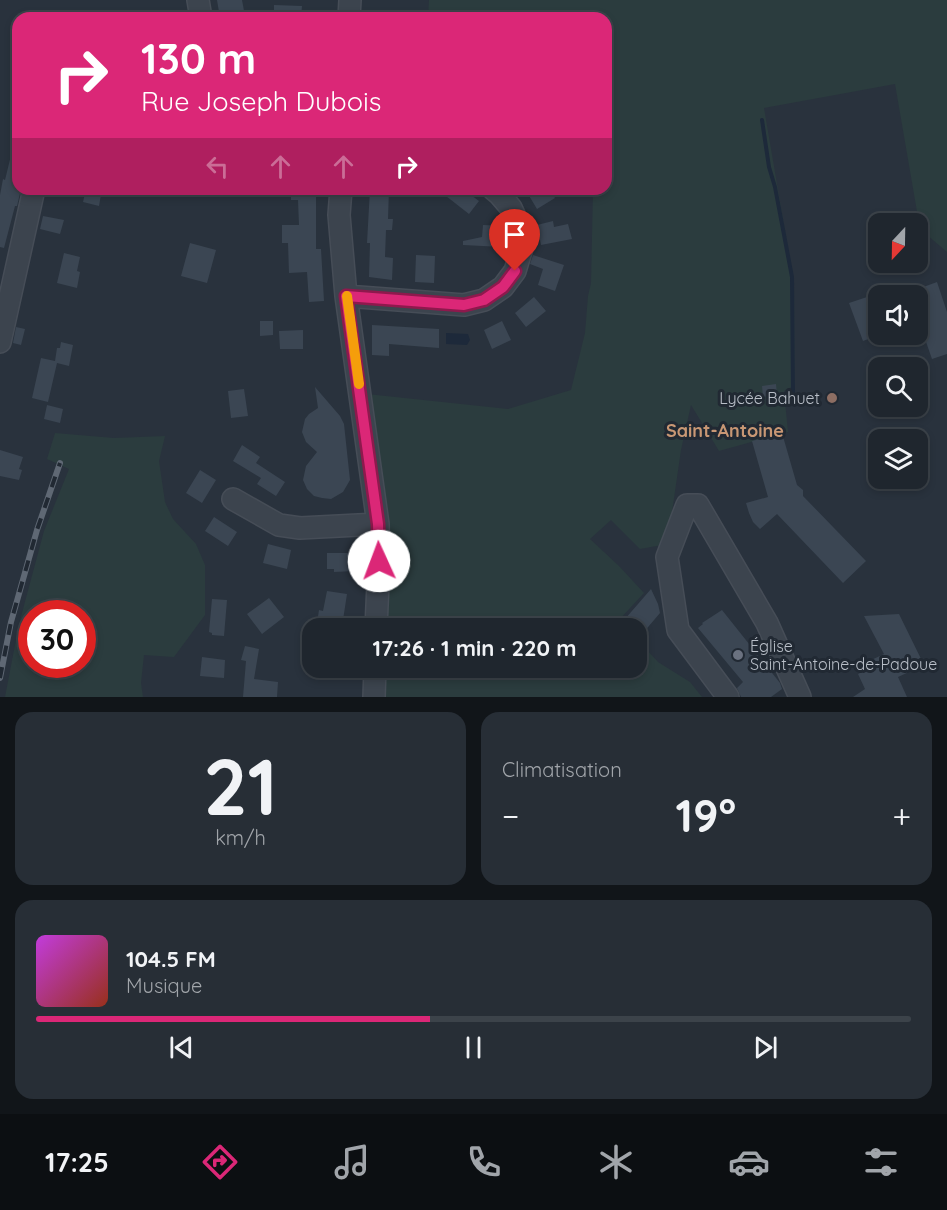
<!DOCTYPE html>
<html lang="fr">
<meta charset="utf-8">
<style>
body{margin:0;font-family:Quicksand,sans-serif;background:#272e36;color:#f1f3f6;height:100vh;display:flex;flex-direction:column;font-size:22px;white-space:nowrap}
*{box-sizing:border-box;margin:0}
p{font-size:20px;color:#a1a5aa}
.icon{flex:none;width:33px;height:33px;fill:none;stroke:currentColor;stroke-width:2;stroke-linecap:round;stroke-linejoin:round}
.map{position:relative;height:697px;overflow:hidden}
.drawer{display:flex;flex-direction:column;gap:15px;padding:15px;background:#111519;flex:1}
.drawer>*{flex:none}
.banner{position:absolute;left:12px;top:12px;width:600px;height:183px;border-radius:18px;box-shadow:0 3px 9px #0003,0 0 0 2px #3c434a;background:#db2777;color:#fff;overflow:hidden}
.needle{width:39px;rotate:202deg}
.buttons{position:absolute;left:868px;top:213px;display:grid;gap:12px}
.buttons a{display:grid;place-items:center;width:60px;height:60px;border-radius:12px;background:#1f262e;box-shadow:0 3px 9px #0003,0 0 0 2px #3c434a;font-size:30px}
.speed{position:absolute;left:18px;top:600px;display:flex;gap:12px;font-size:30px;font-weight:700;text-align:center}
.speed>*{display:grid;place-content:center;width:78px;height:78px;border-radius:50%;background:#1f262e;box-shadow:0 3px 9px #0003,0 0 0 2px #3c434a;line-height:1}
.speed .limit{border:9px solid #d22;background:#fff;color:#111}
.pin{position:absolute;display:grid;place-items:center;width:51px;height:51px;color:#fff;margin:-62px -26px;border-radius:50% 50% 50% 0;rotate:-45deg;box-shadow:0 0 6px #0007}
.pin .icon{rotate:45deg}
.me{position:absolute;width:66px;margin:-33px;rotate:358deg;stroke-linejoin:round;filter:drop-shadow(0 0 4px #0008)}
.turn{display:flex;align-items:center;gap:21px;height:126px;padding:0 30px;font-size:27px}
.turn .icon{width:78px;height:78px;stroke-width:2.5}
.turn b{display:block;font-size:42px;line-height:51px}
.lanes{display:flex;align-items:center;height:57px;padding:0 30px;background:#0003;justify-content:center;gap:30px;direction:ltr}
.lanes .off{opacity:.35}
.big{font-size:45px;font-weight:700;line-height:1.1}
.drawer .card{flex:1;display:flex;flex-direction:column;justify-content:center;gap:9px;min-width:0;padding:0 21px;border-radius:18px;background:#272e36}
.drawer .dial{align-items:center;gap:0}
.dial b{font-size:78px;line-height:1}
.song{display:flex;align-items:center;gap:18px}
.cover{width:72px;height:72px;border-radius:9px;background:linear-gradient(135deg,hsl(290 70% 55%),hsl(10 70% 35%))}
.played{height:6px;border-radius:3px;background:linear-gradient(90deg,#db2777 45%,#3c434a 45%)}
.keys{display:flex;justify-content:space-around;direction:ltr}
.heat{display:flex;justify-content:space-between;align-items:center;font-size:33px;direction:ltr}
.drawer .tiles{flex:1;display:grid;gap:15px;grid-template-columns:1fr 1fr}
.card:last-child{grid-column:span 2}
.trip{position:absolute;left:302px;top:618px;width:345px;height:60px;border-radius:18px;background:#1f262e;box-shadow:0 3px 9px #0003,0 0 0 2px #3c434a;font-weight:700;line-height:60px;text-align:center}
.menu{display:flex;height:96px;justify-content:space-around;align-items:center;background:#0c0f12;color:#a1a5aa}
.menu .icon{width:42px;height:42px}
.menu .on{color:#db2777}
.menu b{font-size:27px;color:#f1f3f6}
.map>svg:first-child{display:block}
.green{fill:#2b3c3e;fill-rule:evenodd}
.water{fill:#1d293a}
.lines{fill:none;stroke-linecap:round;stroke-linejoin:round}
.stream{stroke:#1d293a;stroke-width:4}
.building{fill:#3b4653}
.minor-casing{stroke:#464d57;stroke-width:24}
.minor{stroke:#3c444e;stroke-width:21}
.rail-casing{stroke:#5f6874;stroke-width:6}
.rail{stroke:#212933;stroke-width:4;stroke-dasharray:11;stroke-linecap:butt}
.route-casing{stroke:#8e194d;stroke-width:15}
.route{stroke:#db2777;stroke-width:10}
.slow{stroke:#f59e0b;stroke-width:10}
.education-dot{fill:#8d6e63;stroke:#212933;stroke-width:2}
.worship-dot{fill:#6b7280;stroke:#212933;stroke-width:2}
.labels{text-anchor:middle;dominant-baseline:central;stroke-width:6;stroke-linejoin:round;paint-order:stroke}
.poi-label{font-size:16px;fill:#b9bfc8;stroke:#212933;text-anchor:end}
.neighbourhood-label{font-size:18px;font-weight:bold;fill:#c89774;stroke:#212933}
</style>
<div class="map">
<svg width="947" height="697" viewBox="0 0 947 697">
<rect width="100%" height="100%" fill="#29323d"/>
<path class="green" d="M429 0H947V252L920 229 895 84 764 108 794 283 795 385 784 391 788 432 719 451 691 405 681 450 671 519 662 545 640 549 611 520 590 539 619 566 644 593 618 621 626 628H386L389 572 387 508 367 394 508 409 571 390 585 333 588 296 591 283 593 189H606V18H428Z
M55 433 114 438 165 436 159 461 165 502 173 519 196 544 205 565V615L174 657 144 655 141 683 143 697H5L19 624 44 531 69 469 47 459ZM32 614H82V664H32Z
M636 638 658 662 690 682 702 697H385L386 668H636Z"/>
<path class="water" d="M446 333 468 334 470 340 467 345 446 344Z"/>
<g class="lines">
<path class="stream" d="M762 120 769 167 775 187 792 277 793 393"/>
</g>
<path class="building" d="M217 0H242L245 16 220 18Z
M274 5 302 6 301 18 274 16Z
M14 143H18V189H21L17 206H15L4 248 0 247V195L3 179 5 180Z
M86 189H102L99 206 83 202Z
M291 189H309V192H316V249H321L324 301 309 302 307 272 289 273 288 243H282V225H299L298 200H291Z
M370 189H389L388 219H393L392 230H386L385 257 393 258 392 280 369 277 370 243H367Z
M437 189H460L470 196 471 195 479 201 469 214Z
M525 189H549L555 198 537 209Z
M43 216 64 220 60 234 40 229Z
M553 221 554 227 568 224 572 239 541 245 537 225Z
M483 225 505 226 506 228 496 234 503 233 502 247 463 245V241L482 237Z
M190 243 216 250 207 283 181 276Z
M64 253 80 257 77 271 80 272 77 288 57 283Z
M416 255 435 256 434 283 415 282Z
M533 255 564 265 555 291 538 285 543 269 530 264Z
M937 282 947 312V354L932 359 918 319V289Z
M879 293V335L863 341 849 303Z
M534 297 546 311 526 327 515 313Z
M260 321H273V335L260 336Z
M502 321 511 340 492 349 484 330Z
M372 325 439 329V348L389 344V356L372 355Z
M16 327 25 329 21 345 13 343Z
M303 330V349H280L279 331Z
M61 342 73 345 69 366 57 363 48 402 32 398 41 358 55 361 57 348H60Z
M776 384 777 395 763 397 762 386Z
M315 387 340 416 344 424 350 480 343 492 331 499 322 498 314 496 307 489 303 480 306 466 317 452 306 442 302 432 305 419 309 414 318 408Z
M244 389 248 416 231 418 228 391Z
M47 405 63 409 60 423 44 419Z
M782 433 797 485 803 490V496L866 561 843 583 777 514 760 529 753 522 749 513 746 503 768 497 752 441Z
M242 445 260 457 256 463 285 482 276 496 257 484 261 478 233 461Z
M0 450 23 457 19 469 22 470 19 480 0 476Z
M200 470 216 480 202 503 186 493Z
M214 517 237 532 228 546 205 531Z
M268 544 291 550 287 569 263 563Z
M327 553H354V571L334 572V569H327Z
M651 589 658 604 660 613 643 633 625 619Z
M327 591 347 594 343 620 338 619 337 626 317 623 319 610 323 611Z
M269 598 284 617 262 634 247 614Z
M212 599 227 600 224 636 212 635V633L209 632Z
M722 610 780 683 782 689 771 697H741L737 688 743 682 698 628 703 624 702 623Z
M899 614 924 665 898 677 907 697H853L865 689 858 674 868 669 865 663 884 654 864 616Z
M245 646 259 649 254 679 278 682 277 697H243L246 661 241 660Z
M202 657 225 660 224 678 200 676Z"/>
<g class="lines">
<g class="minor-casing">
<path id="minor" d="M198 0 201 18
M349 18 350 0
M341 189 339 215 346 296 378 524 379 561 376 628
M346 296 464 305 484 300 503 287 515 271 522 248 520 228 511 208 499 194 493 189
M0 342 34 189
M233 499 279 525 300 528 378 524
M374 697 375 668
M728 697 678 630 667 557 687 505H698L767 623 800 697"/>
</g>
<use href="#minor" class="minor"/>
<g class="rail-casing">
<path id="rail" d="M0 678 11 622 37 530 60 463"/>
</g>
<use href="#rail" class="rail"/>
</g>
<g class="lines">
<g class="route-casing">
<path id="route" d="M379 561 378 524 346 296 464 305 484 300 503 287 515 271"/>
</g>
<use href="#route" class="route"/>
<path class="slow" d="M347 296 359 384"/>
</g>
<circle class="education-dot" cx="832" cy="398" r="6"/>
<circle class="worship-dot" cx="738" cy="655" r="6"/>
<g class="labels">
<g class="poi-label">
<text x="820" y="398">Lycée Bahuet</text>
<text x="750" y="646" text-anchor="start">Église<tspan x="750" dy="18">Saint-Antoine-de-Padoue</tspan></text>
</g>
<g class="neighbourhood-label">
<text x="725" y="430">Saint-Antoine</text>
</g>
</g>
</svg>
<div class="buttons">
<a><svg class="needle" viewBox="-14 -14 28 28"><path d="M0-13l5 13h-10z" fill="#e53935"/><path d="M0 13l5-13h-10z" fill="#a1a5aa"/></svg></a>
<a><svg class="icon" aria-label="sound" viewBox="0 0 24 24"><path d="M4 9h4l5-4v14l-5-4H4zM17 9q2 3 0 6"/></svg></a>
<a><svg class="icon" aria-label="search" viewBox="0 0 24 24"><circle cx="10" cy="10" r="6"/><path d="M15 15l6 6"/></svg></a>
<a><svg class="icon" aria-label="layers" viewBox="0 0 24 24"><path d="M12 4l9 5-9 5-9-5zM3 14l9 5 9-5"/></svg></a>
</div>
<div class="speed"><div class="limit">30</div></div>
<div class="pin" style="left:515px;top:271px;background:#d93025"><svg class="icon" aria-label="arrive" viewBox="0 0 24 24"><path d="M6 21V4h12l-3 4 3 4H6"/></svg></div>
<svg class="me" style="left:379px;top:561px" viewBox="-20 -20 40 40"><circle r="19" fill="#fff"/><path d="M0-13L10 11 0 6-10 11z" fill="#db2777"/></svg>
<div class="trip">17:26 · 1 min · 220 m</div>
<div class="banner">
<div class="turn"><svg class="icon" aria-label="right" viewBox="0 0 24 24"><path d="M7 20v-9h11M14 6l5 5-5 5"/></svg><div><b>130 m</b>Rue Joseph Dubois</div></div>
<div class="lanes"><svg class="icon off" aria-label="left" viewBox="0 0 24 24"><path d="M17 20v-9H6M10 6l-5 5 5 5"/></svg><svg class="icon off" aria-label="ahead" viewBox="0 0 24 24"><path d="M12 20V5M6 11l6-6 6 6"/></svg><svg class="icon off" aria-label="ahead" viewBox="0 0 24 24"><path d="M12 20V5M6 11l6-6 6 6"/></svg><svg class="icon" aria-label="right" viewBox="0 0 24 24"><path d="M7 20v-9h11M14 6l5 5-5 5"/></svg></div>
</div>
</div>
<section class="drawer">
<div class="tiles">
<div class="card dial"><b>21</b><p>km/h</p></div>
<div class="card"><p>Climatisation</p>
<div class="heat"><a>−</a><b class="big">19°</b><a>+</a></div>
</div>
<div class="card">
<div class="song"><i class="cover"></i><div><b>104.5 FM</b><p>Musique</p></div></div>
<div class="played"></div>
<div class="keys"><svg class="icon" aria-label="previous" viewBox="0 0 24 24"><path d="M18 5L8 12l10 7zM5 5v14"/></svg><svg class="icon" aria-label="pause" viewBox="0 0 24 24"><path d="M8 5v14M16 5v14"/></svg><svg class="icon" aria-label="next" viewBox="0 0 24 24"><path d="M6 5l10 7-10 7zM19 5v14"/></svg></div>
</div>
</div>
</section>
<nav class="menu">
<b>17:25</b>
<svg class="icon on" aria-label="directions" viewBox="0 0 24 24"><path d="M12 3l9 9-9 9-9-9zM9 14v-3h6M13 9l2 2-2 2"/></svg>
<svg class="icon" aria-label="music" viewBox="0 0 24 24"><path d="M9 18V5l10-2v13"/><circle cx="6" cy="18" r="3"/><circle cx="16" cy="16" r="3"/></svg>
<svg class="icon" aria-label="phone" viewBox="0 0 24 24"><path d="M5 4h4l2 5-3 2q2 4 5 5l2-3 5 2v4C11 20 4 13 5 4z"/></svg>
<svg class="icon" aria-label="climate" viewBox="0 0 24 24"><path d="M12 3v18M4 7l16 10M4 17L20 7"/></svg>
<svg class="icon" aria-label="car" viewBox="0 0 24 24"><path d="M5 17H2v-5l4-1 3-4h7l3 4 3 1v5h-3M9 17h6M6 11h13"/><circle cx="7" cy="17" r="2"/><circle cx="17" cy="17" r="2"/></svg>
<svg class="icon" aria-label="filters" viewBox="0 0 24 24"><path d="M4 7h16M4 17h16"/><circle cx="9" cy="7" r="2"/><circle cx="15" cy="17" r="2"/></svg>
</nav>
